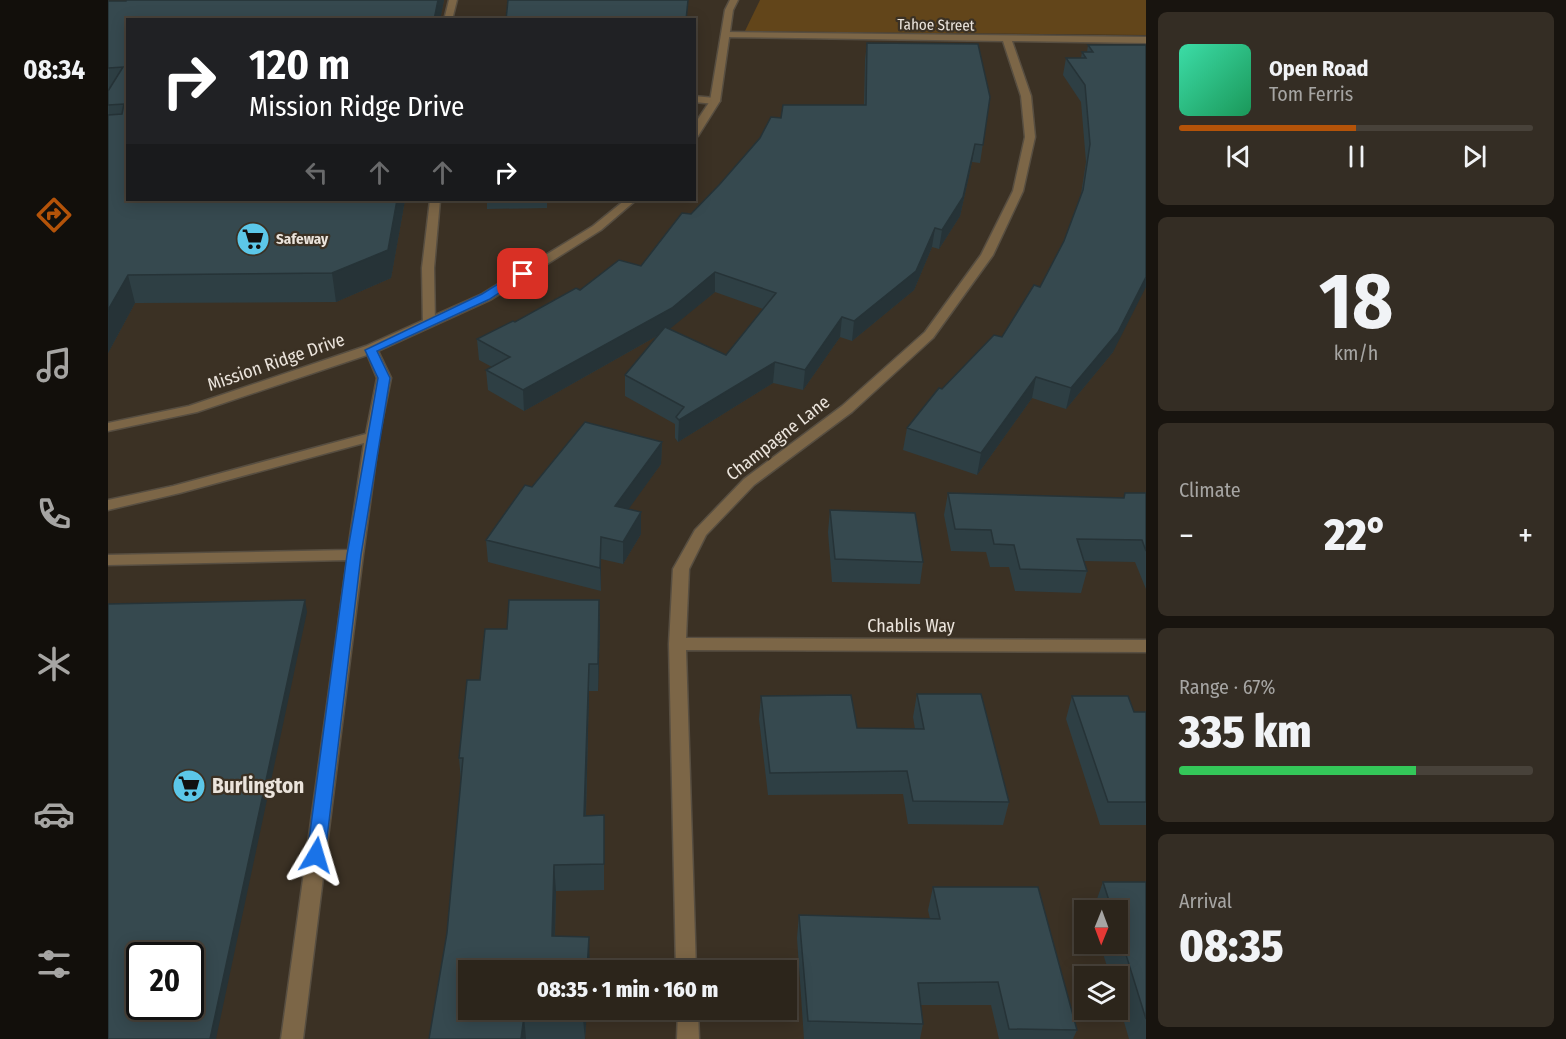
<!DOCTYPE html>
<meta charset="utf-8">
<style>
body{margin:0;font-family:"Fira Sans Condensed",sans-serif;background:#342d24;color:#f1f3f6;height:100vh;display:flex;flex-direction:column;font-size:22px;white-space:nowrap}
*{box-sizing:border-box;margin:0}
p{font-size:20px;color:#a6a5a3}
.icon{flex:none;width:33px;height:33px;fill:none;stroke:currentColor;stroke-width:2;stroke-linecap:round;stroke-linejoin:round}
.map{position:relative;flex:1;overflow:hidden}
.details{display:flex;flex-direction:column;gap:12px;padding:12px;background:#18140f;width:420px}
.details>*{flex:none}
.hud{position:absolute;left:18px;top:18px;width:570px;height:183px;border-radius:0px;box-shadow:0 3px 15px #0003,0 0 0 2px #48423a;background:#202124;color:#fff;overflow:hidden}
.needle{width:39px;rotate:181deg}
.buttons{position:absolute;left:966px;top:900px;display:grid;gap:12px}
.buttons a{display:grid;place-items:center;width:54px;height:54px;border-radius:0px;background:#2c251b;box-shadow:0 3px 15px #0003,0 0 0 2px #48423a;font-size:30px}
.speed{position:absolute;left:18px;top:942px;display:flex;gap:12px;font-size:30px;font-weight:700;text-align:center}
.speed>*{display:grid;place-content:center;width:78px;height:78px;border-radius:50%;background:#2c251b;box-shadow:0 3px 15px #0003,0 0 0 2px #48423a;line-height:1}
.speed .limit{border:3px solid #111;border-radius:9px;background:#fff;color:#111}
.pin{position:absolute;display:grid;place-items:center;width:51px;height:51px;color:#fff;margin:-26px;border-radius:12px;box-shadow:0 3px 9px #0006}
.me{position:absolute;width:66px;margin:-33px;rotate:7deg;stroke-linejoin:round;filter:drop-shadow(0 0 4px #0008)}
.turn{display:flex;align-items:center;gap:21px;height:126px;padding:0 24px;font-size:27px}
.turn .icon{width:78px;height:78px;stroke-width:2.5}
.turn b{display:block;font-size:42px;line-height:51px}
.lanes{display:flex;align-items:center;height:57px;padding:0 24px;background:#0003;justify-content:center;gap:30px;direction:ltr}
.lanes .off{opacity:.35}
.big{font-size:45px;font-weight:800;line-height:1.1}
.details .card{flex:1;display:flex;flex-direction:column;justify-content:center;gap:9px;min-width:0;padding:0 21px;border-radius:9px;background:#342d24}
.details .dial{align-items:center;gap:0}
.dial b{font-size:78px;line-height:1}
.song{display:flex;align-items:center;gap:18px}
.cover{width:72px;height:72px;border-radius:9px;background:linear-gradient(135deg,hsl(160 70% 55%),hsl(150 70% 35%))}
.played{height:6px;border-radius:3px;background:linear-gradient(90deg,#b45309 50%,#48423a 50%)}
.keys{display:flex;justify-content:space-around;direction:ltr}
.heat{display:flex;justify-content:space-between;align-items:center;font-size:33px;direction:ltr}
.charge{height:9px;border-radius:4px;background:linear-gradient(90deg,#34c759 67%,#48423a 0)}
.trip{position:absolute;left:350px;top:960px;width:339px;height:60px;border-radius:0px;background:#2c251b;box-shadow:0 3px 15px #0003,0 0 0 2px #48423a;font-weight:800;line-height:60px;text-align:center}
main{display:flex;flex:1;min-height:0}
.tabs{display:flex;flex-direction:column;width:108px;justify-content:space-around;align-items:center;background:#120f0b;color:#a6a5a3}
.tabs .icon{width:42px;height:42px}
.tabs .on{color:#b45309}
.tabs b{font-size:27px;color:#f1f3f6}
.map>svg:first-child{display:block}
.green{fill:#62451a}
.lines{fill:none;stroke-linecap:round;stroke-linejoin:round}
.service-casing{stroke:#574e41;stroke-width:3}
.minor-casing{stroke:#574e41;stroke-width:3}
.tertiary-casing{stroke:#574e41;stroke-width:3}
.service{fill:#7c6647;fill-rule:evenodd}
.minor{fill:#7c6647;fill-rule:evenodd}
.tertiary{fill:#7c6647;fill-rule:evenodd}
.wall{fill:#2e3f44;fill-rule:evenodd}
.shaded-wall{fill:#263337}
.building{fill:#36494f;stroke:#263337;stroke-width:1.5;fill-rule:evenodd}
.route{fill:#1a73e8;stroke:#114b97;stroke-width:1.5}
.labels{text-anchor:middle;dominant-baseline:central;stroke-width:4.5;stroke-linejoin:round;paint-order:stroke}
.far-street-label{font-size:15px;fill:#ebe4dc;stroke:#3b3124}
.far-poi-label{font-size:15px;font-weight:bold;fill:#ebe4dc;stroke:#3b3124;text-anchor:start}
.street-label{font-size:18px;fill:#ebe4dc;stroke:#3b3124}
.near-poi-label{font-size:21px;font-weight:bold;fill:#ebe4dc;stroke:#3b3124;text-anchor:start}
</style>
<main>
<nav class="tabs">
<b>08:34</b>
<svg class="icon on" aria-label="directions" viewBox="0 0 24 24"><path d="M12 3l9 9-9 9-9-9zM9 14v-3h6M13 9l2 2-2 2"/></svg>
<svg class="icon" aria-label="music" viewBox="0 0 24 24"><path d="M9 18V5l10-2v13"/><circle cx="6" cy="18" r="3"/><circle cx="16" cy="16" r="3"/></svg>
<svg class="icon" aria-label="phone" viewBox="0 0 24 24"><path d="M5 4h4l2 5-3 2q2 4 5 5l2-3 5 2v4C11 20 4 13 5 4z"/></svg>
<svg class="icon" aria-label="climate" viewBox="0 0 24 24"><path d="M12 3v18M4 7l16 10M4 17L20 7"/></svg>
<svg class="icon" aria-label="car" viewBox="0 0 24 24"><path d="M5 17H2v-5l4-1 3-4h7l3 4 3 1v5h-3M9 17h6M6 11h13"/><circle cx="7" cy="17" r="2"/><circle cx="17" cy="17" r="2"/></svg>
<svg class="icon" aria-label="filters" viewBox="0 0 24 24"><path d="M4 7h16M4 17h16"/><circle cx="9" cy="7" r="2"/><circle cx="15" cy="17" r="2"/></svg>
</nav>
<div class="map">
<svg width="1038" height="1039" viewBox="0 0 1038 1039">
<rect width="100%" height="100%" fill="#3b3124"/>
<path class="green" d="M652 0H1038V35L637 31Z"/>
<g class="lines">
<g class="service-casing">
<path id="service" d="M341 0H349L344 20H336Z
M322 200H332L326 268 327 323 321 327 315 323 314 268Z
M263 345 269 349 283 378 271 437 255 555 195 1039H173L239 560 0 565V555L240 550 256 443 72 493 0 510V500L65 486 258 434 269 378 257 349Z"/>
</g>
<g class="minor-casing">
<path id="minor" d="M618 32 1038 37V43L904 41 923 96 927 137 915 191 885 255 825 338 744 412 646 485 598 535 581 569 578 638 1038 640V652L578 650 588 970H568L561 644 565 569 587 530 636 479 734 406 817 332 873 255 905 191 917 137 913 96 895 41 615 37V33Z
M586 96 607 98 612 101 607 104 586 102Z
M570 1010H590L591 1039H569Z"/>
</g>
<g class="tertiary-casing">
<path id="tertiary" d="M622 0H630L625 10 612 101 590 136 586 137V125L602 101 617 10Z
M517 200H528L493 230 382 300 268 352 89 412 0 431V423L81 406 258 346 374 294 485 226Z"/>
</g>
<use href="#service" class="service"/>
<use href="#minor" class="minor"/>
<use href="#tertiary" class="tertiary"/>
</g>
<path class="wall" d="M336 0 332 20H20V200H297L283 278 228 302 27 303 0 353V1Z
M759 43 882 97 872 163 864 162 852 216 831 249 824 247 806 290 744 341 732 337 695 390 665 383 570 442 567 438V424L517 396V375L549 336 416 411 380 390 378 370 384 367 371 360 369 339 407 322 472 290 533 266 612 184 673 118 756 105 757 60ZM607 292 655 309 618 355 561 329Z
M980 45H1038L1005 352 958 409 924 398 869 475 795 450 799 428 834 389 894 337 932 287 956 241 973 194 978 162 973 102 955 75 958 58H973L974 52H979Z
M379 200H439V208L379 209Z
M554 442 553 464 520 509 533 512V534L515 564 493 559V591L380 562 378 540 424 487Z
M840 493 1016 498 1017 493H1038V589L1027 562 976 561 979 571 973 593 907 591 901 567H882L878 552 843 551 836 515Z
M722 510 815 562 812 584 724 582 720 532Z
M492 626 490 691H481L478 816 496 842V890L448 891 447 936 482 963 360 1010H479L477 1039H321L339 933 353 781 351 758 372 680 399 629Z
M809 694 901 802 895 825 800 824 795 794 660 795 651 719 653 696 749 728 807 729 805 717Z
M964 696 1026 712H1038V825H992L958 719Z
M995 882H1038V1039H1021L1010 1001V976H1002L992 944H1010V910H985Z
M825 887 969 1030 965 1039H891L883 1005H813L815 1024 812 1039H696L689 938 691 915 822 919 820 910Z"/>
<path class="shaded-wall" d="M330 0H336L332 20H326Z
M867 144 864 162 852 216 831 249 834 230Z
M289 200H297L283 278 228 302 224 273Z
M827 228 824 247 806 290 744 341 746 321Z
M607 272V292L563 328 416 411 415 390Z
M20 275 27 303 0 353V310Z
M1038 277V287L1005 352 958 409 963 388Z
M734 317 732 337 695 390 697 370Z
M667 362 665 383 570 442 571 420Z
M928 377 924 398 869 475 873 453Z
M554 442 553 464 507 528V506Z
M533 512V534L515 564V542Z
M493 537V591L492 568Z
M197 600 199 612 108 1039H102Z
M491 600 492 626 490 691V664Z
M481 664V691L477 842 476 816Z
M446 865 448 891 446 962 444 936Z
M481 937 482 970H479Z
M476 1010H479L477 1039 475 1019Z
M416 1016 418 1039H413Z"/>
<path class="building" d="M19 0H330L326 20H20V200H289L280 250 224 273 20 275 0 310V115L14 114 16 104 0 105V91L15 67 0 68V1H18Z
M400 0H580L578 20H398Z
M759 43 870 44 882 97 875 145 867 144 855 197 834 230 827 228 808 271 746 321 734 317 697 370 667 362 571 420 568 417 576 407 517 375 557 327 618 355 668 293 607 272 564 308 415 390 378 370 402 357 369 339 405 321 407 322 468 288 472 290 511 260 533 266 574 213 583 214 612 184 652 138 663 117 673 118 675 105H758Z
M980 45H1038V277L1010 332 963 388 928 377 873 453 799 428 831 388 834 389 886 335 894 337 926 285 932 287 956 241 975 190 982 144 977 85 958 58H978L974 52H985Z
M477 422 554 442 507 506 533 512 515 542 493 537 492 568 378 540 417 485 424 487Z
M840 493 1016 498 1017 493H1038V551L1034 540 969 539 979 571 912 569 906 545 886 544 883 530 847 529Z
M722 510 807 513 815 562 727 559Z
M197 600 102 1039H0V604ZM32 956H82V1006H32Z
M401 600H491L490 664H481L476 816 496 815V864L446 865 444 936 481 937 479 970H360V1010H476L475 1019 416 1016 413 1039H321L339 933 355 758H351L359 680H372L377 629H399Z
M809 694H873L901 802 805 801 799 771 662 773 653 696 743 695 749 728 816 729Z
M964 696H1020L1026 712H1038V802H1000Z
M995 882H1038V1019L1010 929V910H1004Z
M825 887H930L969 1030 901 1029 890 982 810 983 815 1024 700 1021 691 915 832 919Z"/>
<path class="route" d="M411 271H419L420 274 382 299 269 351 282 378 253 555 217 855 214 860 208 862 202 860 199 855 239 555 270 378 257 350 374 294Z"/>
<defs>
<g id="supermarket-disc" transform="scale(1.725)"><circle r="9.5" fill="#5cc7e8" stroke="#3b3124"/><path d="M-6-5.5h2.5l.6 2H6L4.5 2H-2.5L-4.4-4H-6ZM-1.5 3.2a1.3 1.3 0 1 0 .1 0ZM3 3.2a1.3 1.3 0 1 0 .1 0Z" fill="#111"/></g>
</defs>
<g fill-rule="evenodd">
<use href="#supermarket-disc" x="145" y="239"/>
<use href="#supermarket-disc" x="81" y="786"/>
</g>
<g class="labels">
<g class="far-street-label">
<text transform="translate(828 25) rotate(1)">Tahoe Street</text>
</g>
<g class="far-poi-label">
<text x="168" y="239">Safeway</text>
</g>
<g class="street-label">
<text transform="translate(168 362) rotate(-19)">Mission Ridge Drive</text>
<text transform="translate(670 438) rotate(-38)">Champagne Lane</text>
<text x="803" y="626">Chablis Way</text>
</g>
<g class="near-poi-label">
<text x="104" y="786">Burlington</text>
</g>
</g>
</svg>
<div class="buttons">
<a><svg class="needle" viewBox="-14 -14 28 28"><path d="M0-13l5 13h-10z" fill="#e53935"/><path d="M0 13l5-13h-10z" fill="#a6a5a3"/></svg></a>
<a><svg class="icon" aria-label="layers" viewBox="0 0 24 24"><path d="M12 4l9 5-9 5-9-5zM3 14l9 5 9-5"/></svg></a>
</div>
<div class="speed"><div class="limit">20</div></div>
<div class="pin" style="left:415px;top:274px;background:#d93025"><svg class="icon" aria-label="arrive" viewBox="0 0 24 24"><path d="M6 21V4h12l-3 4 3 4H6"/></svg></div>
<svg class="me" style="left:208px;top:855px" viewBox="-20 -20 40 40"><path d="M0-17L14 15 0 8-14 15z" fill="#1a73e8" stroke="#fff" stroke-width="4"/></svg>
<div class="trip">08:35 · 1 min · 160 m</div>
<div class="hud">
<div class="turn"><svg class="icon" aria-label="right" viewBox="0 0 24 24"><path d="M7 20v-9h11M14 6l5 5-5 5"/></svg><div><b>120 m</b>Mission Ridge Drive</div></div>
<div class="lanes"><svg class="icon off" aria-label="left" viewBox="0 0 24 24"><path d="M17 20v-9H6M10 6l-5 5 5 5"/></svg><svg class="icon off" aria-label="ahead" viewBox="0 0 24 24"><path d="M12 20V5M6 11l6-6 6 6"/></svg><svg class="icon off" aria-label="ahead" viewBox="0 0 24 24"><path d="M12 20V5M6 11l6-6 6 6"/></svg><svg class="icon" aria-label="right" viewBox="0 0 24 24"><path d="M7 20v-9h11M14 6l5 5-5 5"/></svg></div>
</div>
</div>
<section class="details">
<div class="card">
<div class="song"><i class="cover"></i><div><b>Open Road</b><p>Tom Ferris</p></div></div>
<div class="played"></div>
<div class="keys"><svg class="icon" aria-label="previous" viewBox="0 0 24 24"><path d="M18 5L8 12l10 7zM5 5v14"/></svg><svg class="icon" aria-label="pause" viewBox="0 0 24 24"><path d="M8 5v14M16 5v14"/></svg><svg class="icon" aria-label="next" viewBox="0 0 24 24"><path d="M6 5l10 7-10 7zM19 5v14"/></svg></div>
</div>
<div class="card dial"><b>18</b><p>km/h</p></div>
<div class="card"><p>Climate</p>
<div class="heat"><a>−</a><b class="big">22°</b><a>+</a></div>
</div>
<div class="card"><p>Range · 67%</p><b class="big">335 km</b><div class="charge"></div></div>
<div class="card"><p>Arrival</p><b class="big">08:35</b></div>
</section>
</main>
